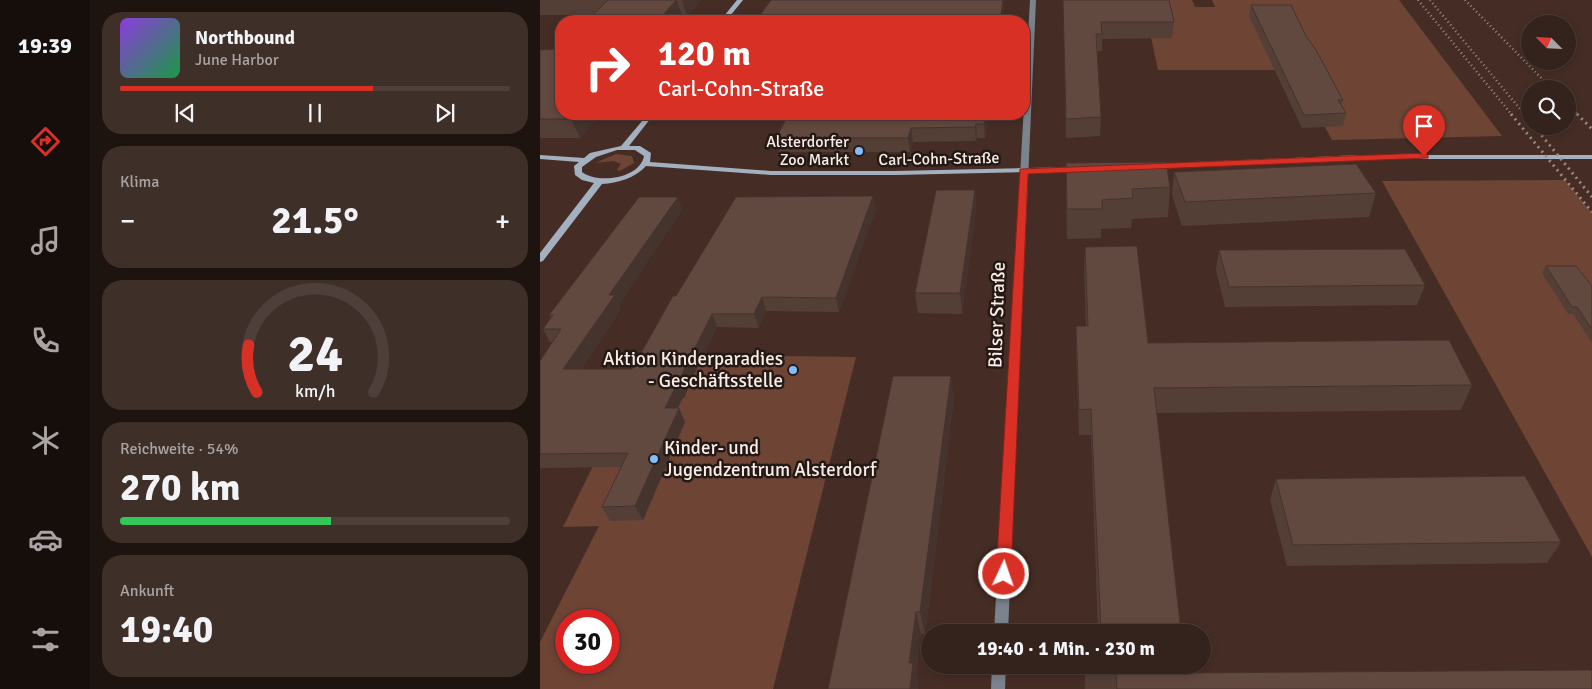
<!DOCTYPE html>
<html lang="de">
<meta charset="utf-8">
<style>
body{margin:0;font-family:Signika,sans-serif;background:#3f2f29;color:#f1f3f6;height:100vh;display:flex;flex-direction:column;font-size:19px;white-space:nowrap}
*{box-sizing:border-box;margin:0}
p{font-size:16px;color:#a9a4a3}
.icon{flex:none;width:28px;height:28px;fill:none;stroke:currentColor;stroke-width:2;stroke-linecap:round;stroke-linejoin:round}
.map{position:relative;flex:1;overflow:hidden}
.details{display:flex;flex-direction:column;gap:12px;padding:12px;background:#1d130f;width:450px}
.details>*{flex:none}
.guide{position:absolute;left:15px;top:15px;width:475px;height:105px;border-radius:20px;box-shadow:0 2px 8px #0003,0 0 0 1px #4e3f3b;background:#d93025;color:#fff;overflow:hidden}
.needle{width:32px;rotate:294deg}
.tools{position:absolute;left:981px;top:15px;display:grid;gap:10px}
.tools a{display:grid;place-items:center;width:55px;height:55px;border-radius:50%;background:#34221c;box-shadow:0 2px 8px #0003,0 0 0 1px #4e3f3b;font-size:25px}
.speed{position:absolute;left:15px;top:609px;display:flex;gap:10px;font-size:25px;font-weight:700;text-align:center}
.speed>*{display:grid;place-content:center;width:65px;height:65px;border-radius:50%;background:#34221c;box-shadow:0 2px 8px #0003,0 0 0 1px #4e3f3b;line-height:1}
.speed .limit{border:8px solid #d22;background:#fff;color:#111}
.pin{position:absolute;display:grid;place-items:center;width:42px;height:42px;color:#fff;margin:-51px -21px;border-radius:50% 50% 50% 0;rotate:-45deg;box-shadow:0 0 5px #0007}
.pin .icon{rotate:45deg}
.me{position:absolute;width:55px;margin:-28px;rotate:3deg;stroke-linejoin:round;filter:drop-shadow(0 0 4px #0008)}
.turn{display:flex;align-items:center;gap:18px;height:105px;padding:0 20px;font-size:22px}
.turn .icon{width:65px;height:65px;stroke-width:2.5}
.turn b{display:block;font-size:35px;line-height:42px}
.big{font-size:38px;font-weight:700;line-height:1.1}
.details .card{flex:1;display:flex;flex-direction:column;justify-content:center;gap:8px;min-width:0;padding:0 18px;border-radius:20px;background:#3f2f29}
.details .dial{align-items:center;gap:0}
.dial svg{height:130px;overflow:visible;fill:none;stroke:#4e3f3b;stroke-width:7;stroke-linecap:round;text-anchor:middle}
.dial text{fill:#f1f3f6;stroke:none}
.song{display:flex;align-items:center;gap:15px}
.cover{width:60px;height:60px;border-radius:8px;background:linear-gradient(135deg,hsl(270 70% 55%),hsl(140 70% 35%))}
.played{height:5px;border-radius:2px;background:linear-gradient(90deg,#d93025 65%,#4e3f3b 65%)}
.keys{display:flex;justify-content:space-around;direction:ltr}
.heat{display:flex;justify-content:space-between;align-items:center;font-size:28px;direction:ltr}
.charge{height:8px;border-radius:4px;background:linear-gradient(90deg,#34c759 54%,#4e3f3b 0)}
.trip{position:absolute;left:381px;top:624px;width:290px;height:50px;border-radius:25px;background:#34221c;box-shadow:0 2px 8px #0003,0 0 0 1px #4e3f3b;font-weight:700;line-height:50px;text-align:center}
main{display:flex;flex:1;min-height:0}
.tabs{display:flex;flex-direction:column;width:90px;justify-content:space-around;align-items:center;background:#150e0b;color:#a9a4a3}
.tabs .icon{width:35px;height:35px}
.tabs .selected{color:#d93025}
.tabs b{font-size:22px;color:#f1f3f6}
.map>svg:first-child{display:block}
.green{fill:#6e4435;fill-rule:evenodd}
.lines{fill:none;stroke-linecap:round;stroke-linejoin:round}
.street{fill:#7b838d;fill-rule:evenodd}
.secondary{fill:#a3b0bf;fill-rule:evenodd}
.rail-far1{stroke:#9e8a83;stroke-width:2.5;stroke-dasharray:1 3;stroke-linecap:butt}
.rail{stroke:#9e8a83;stroke-width:3;stroke-dasharray:2 4;stroke-linecap:butt}
.wall{fill:#543f37}
.shaded-wall{fill:#45332d}
.building{fill:#624940;stroke:#45332d}
.route{fill:#d93025;stroke:#8d1f18}
.poi-dot{fill:#82bcfa;stroke:#231915;stroke-width:2}
.labels{text-anchor:middle;dominant-baseline:central;stroke-width:5;stroke-linejoin:round;paint-order:stroke}
.far-poi-label{font-size:16px;fill:#fcece7;stroke:#231915;text-anchor:end}
.far-street-label{font-size:16px;fill:#fcece7;stroke:#231915}
.street-label{font-size:19px;fill:#fcece7;stroke:#231915}
.poi-label{font-size:19px;fill:#fcece7;stroke:#231915;text-anchor:end}
</style>
<main>
<nav class="tabs">
<b>19:39</b>
<svg class="icon selected" aria-label="directions" viewBox="0 0 24 24"><path d="M12 3l9 9-9 9-9-9zM9 14v-3h6M13 9l2 2-2 2"/></svg>
<svg class="icon" aria-label="music" viewBox="0 0 24 24"><path d="M9 18V5l10-2v13"/><circle cx="6" cy="18" r="3"/><circle cx="16" cy="16" r="3"/></svg>
<svg class="icon" aria-label="phone" viewBox="0 0 24 24"><path d="M5 4h4l2 5-3 2q2 4 5 5l2-3 5 2v4C11 20 4 13 5 4z"/></svg>
<svg class="icon" aria-label="climate" viewBox="0 0 24 24"><path d="M12 3v18M4 7l16 10M4 17L20 7"/></svg>
<svg class="icon" aria-label="car" viewBox="0 0 24 24"><path d="M5 17H2v-5l4-1 3-4h7l3 4 3 1v5h-3M9 17h6M6 11h13"/><circle cx="7" cy="17" r="2"/><circle cx="17" cy="17" r="2"/></svg>
<svg class="icon" aria-label="filters" viewBox="0 0 24 24"><path d="M4 7h16M4 17h16"/><circle cx="9" cy="7" r="2"/><circle cx="15" cy="17" r="2"/></svg>
</nav>
<section class="details">
<div class="card">
<div class="song"><i class="cover"></i><div><b>Northbound</b><p>June Harbor</p></div></div>
<div class="played"></div>
<div class="keys"><svg class="icon" aria-label="previous" viewBox="0 0 24 24"><path d="M18 5L8 12l10 7zM5 5v14"/></svg><svg class="icon" aria-label="pause" viewBox="0 0 24 24"><path d="M8 5v14M16 5v14"/></svg><svg class="icon" aria-label="next" viewBox="0 0 24 24"><path d="M6 5l10 7-10 7zM19 5v14"/></svg></div>
</div>
<div class="card"><p>Klima</p>
<div class="heat"><a>−</a><b class="big">21.5°</b><a>+</a></div>
</div>
<div class="card dial"><svg viewBox="0 0 100 80">
<path d="M14 69A42 42 0 1 1 86 69"/>
<path d="M14 69A42 42 0 0 1 9 40" stroke="#d93025"/>
<text x="50" y="56" font-size="32" font-weight="700">24</text>
<text x="50" y="72" font-size="11">km/h</text>
</svg></div>
<div class="card"><p>Reichweite · 54%</p><b class="big">270 km</b><div class="charge"></div></div>
<div class="card"><p>Ankunft</p><b class="big">19:40</b></div>
</section>
<div class="map">
<svg width="1052" height="689" viewBox="0 0 1052 689">
<rect width="100%" height="100%" fill="#452d25"/>
<path class="green" d="M603 0H652L655 7H675L672 0H859L962 136 792 140 754 70H618Z
M76 154 92 156 94 163 80 171 77 170 81 164 74 161 55 163Z
M1025 180 1052 213V557L842 181Z
M163 355 316 357 233 689H0V642L59 526 23 527 53 466 117 399 144 398ZM26 620H69V662H26Z"/>
<g class="lines">
<path class="street" d="M490 0H496L468 632H454Z
M452 665H466L465 689H451Z"/>
<path class="secondary" d="M197 0H203L186 21H180Z
M108 114H114L89 146H100L111 153 110 162 231 171H355L539 167 543 169 539 171 355 175H231L106 166C95 178 78 183 62 184L3 261 0 262V253L54 183 42 180 35 175 34 166 39 162 0 159V155L44 158 50 153 81 146ZM77 150H95L104 156C100 179 57 184 42 172V167L56 157Z
M819 155H1052V159H819L613 168 609 166 613 164Z"/>
<path class="rail-far1" d="M878 0 972 115
M890 0 985 115
M925 0 1012 89
M1028 104 1038 115"/>
<path class="rail" d="M971 114 1052 212
M984 114 990 121
M1037 114 1052 129
M994 126 1052 197"/>
</g>
<path class="wall" d="M0 0H161L147 16H142L138 21H47L53 15H0Z
M523 0 634 22 632 38 562 39V51H557L561 117 560 136 526 138Z
M711 5 766 36 803 100 801 106 806 113 803 126 762 128 709 16Z
M18 49 21 114H61L40 138H0V50Z
M182 114H448L445 138H437L436 141 373 142 370 152H239L236 138 245 120H183Z
M526 163 630 187 628 217 592 219 591 228 561 229V238L527 239Z
M634 172 836 193 829 217 642 226 632 195Z
M435 190 436 209 422 314 378 313 375 293Z
M333 196 336 209 299 312 226 311 219 328 177 327 138 408 145 422 103 520 70 521 62 507 81 467 0 468V361L12 342H10L3 329 11 318 9 315 138 197 142 210 79 304 81 309 41 369H92L136 296Z
M545 247 608 343 932 385 921 410 616 413 641 632H558L551 435H539L536 351V326H546L544 271Z
M679 250 885 285 877 305 685 307 676 270Z
M1006 266 1052 286V343L1033 314H1028L1002 273Z
M411 376 414 398 388 611 385 634H381L376 672 379 684 288 689Z
M736 479 1021 542 1007 563 747 566 730 500Z
M545 665H644L645 673 1052 689H545Z"/>
<path class="shaded-wall" d="M137 0 142 16 138 21H118Z
M142 0H161L147 16Z
M463 0H465L462 21H460Z
M36 114H61L40 138 31 119Z
M445 114H448L445 138 444 124Z
M436 124 437 138 436 141 435 127Z
M371 128 373 142 370 152 368 138Z
M435 190 436 209 422 314 420 293Z
M333 196 336 209 299 312 296 298Z
M138 197 142 210 79 304 81 309 31 383 23 369 69 295Z
M222 297 226 311 219 328 214 314Z
M172 314 177 327 131 422 125 408Z
M411 376 414 398 385 634 380 612Z
M139 408 145 422 103 520 95 506Z
M376 612 381 634 376 672 379 684 378 689H370L369 663Z"/>
<path class="building" d="M68 0H136L118 21H47Z
M231 0H463L460 21H216Z
M523 0H629L634 22H561L562 34H556L561 117 526 119Z
M711 5H751L766 36 776 50 803 100H798L806 113 764 115Z
M21 46V114H36L31 119H0V50L18 49Z
M249 114H445L444 124H436L435 127 371 128 368 138H236Z
M626 162 630 187 592 189 593 198 562 200V209H527L526 163Z
M816 164 836 193 645 202 634 172Z
M396 190H435L420 293H375Z
M333 196 296 298 222 297 214 314H172L125 408H139L95 506 62 507 88 453 0 454V361L21 329H3L13 315H9L99 197H138L69 295H75L23 369H92L133 296H136L196 197Z
M597 246 608 343 909 340 932 385 614 388 641 632H561L551 409 539 410 536 326H548L545 247Z
M865 249 885 285 689 287 679 250Z
M1006 266H1036L1052 286V329L1037 307H1032Z
M353 376H411L383 589 380 612H376L369 663H373L370 689H288Z
M985 476 1021 542 753 545 736 479Z
M546 665H644L645 673 1052 670V689H577L576 674H546Z"/>
<path class="route" d="M884 153 888 154V158L488 174 471 574 469 579 464 581 459 579 456 574 480 169Z"/>
<g class="poi-dot">
<circle cx="319" cy="151" r="5"/>
<circle cx="253" cy="370" r="5"/>
<circle cx="114" cy="459" r="5"/>
</g>
<g class="labels">
<g class="far-poi-label">
<text x="309" y="142">Alsterdorfer<tspan x="309" dy="18">Zoo Markt</tspan></text>
</g>
<g class="far-street-label">
<text transform="translate(399 159) rotate(-1)">Carl-Cohn-Straße</text>
</g>
<g class="street-label">
<text transform="translate(457 315) rotate(-88)">Bilser Straße</text>
</g>
<g class="poi-label">
<text x="243" y="359">Aktion Kinderparadies<tspan x="243" dy="22">- Geschäftsstelle</tspan></text>
<text x="124" y="448" text-anchor="start">Kinder- und<tspan x="124" dy="22">Jugendzentrum Alsterdorf</tspan></text>
</g>
</g>
</svg>
<div class="tools">
<a><svg class="needle" viewBox="-14 -14 28 28"><path d="M0-13l5 13h-10z" fill="#e53935"/><path d="M0 13l5-13h-10z" fill="#a9a4a3"/></svg></a>
<a><svg class="icon" aria-label="search" viewBox="0 0 24 24"><circle cx="10" cy="10" r="6"/><path d="M15 15l6 6"/></svg></a>
</div>
<div class="speed"><div class="limit">30</div></div>
<div class="pin" style="left:884px;top:156px;background:#d93025"><svg class="icon" aria-label="arrive" viewBox="0 0 24 24"><path d="M6 21V4h12l-3 4 3 4H6"/></svg></div>
<svg class="me" style="left:464px;top:574px" viewBox="-20 -20 40 40"><circle r="17" fill="#d93025" stroke="#fff" stroke-width="3"/><path d="M0-11L8 9 0 5-8 9z" fill="#fff"/></svg>
<div class="trip">19:40 · 1 Min. · 230 m</div>
<div class="guide">
<div class="turn"><svg class="icon" aria-label="right" viewBox="0 0 24 24"><path d="M7 20v-9h11M14 6l5 5-5 5"/></svg><div><b>120 m</b>Carl-Cohn-Straße</div></div>
</div>
</div>
</main>
